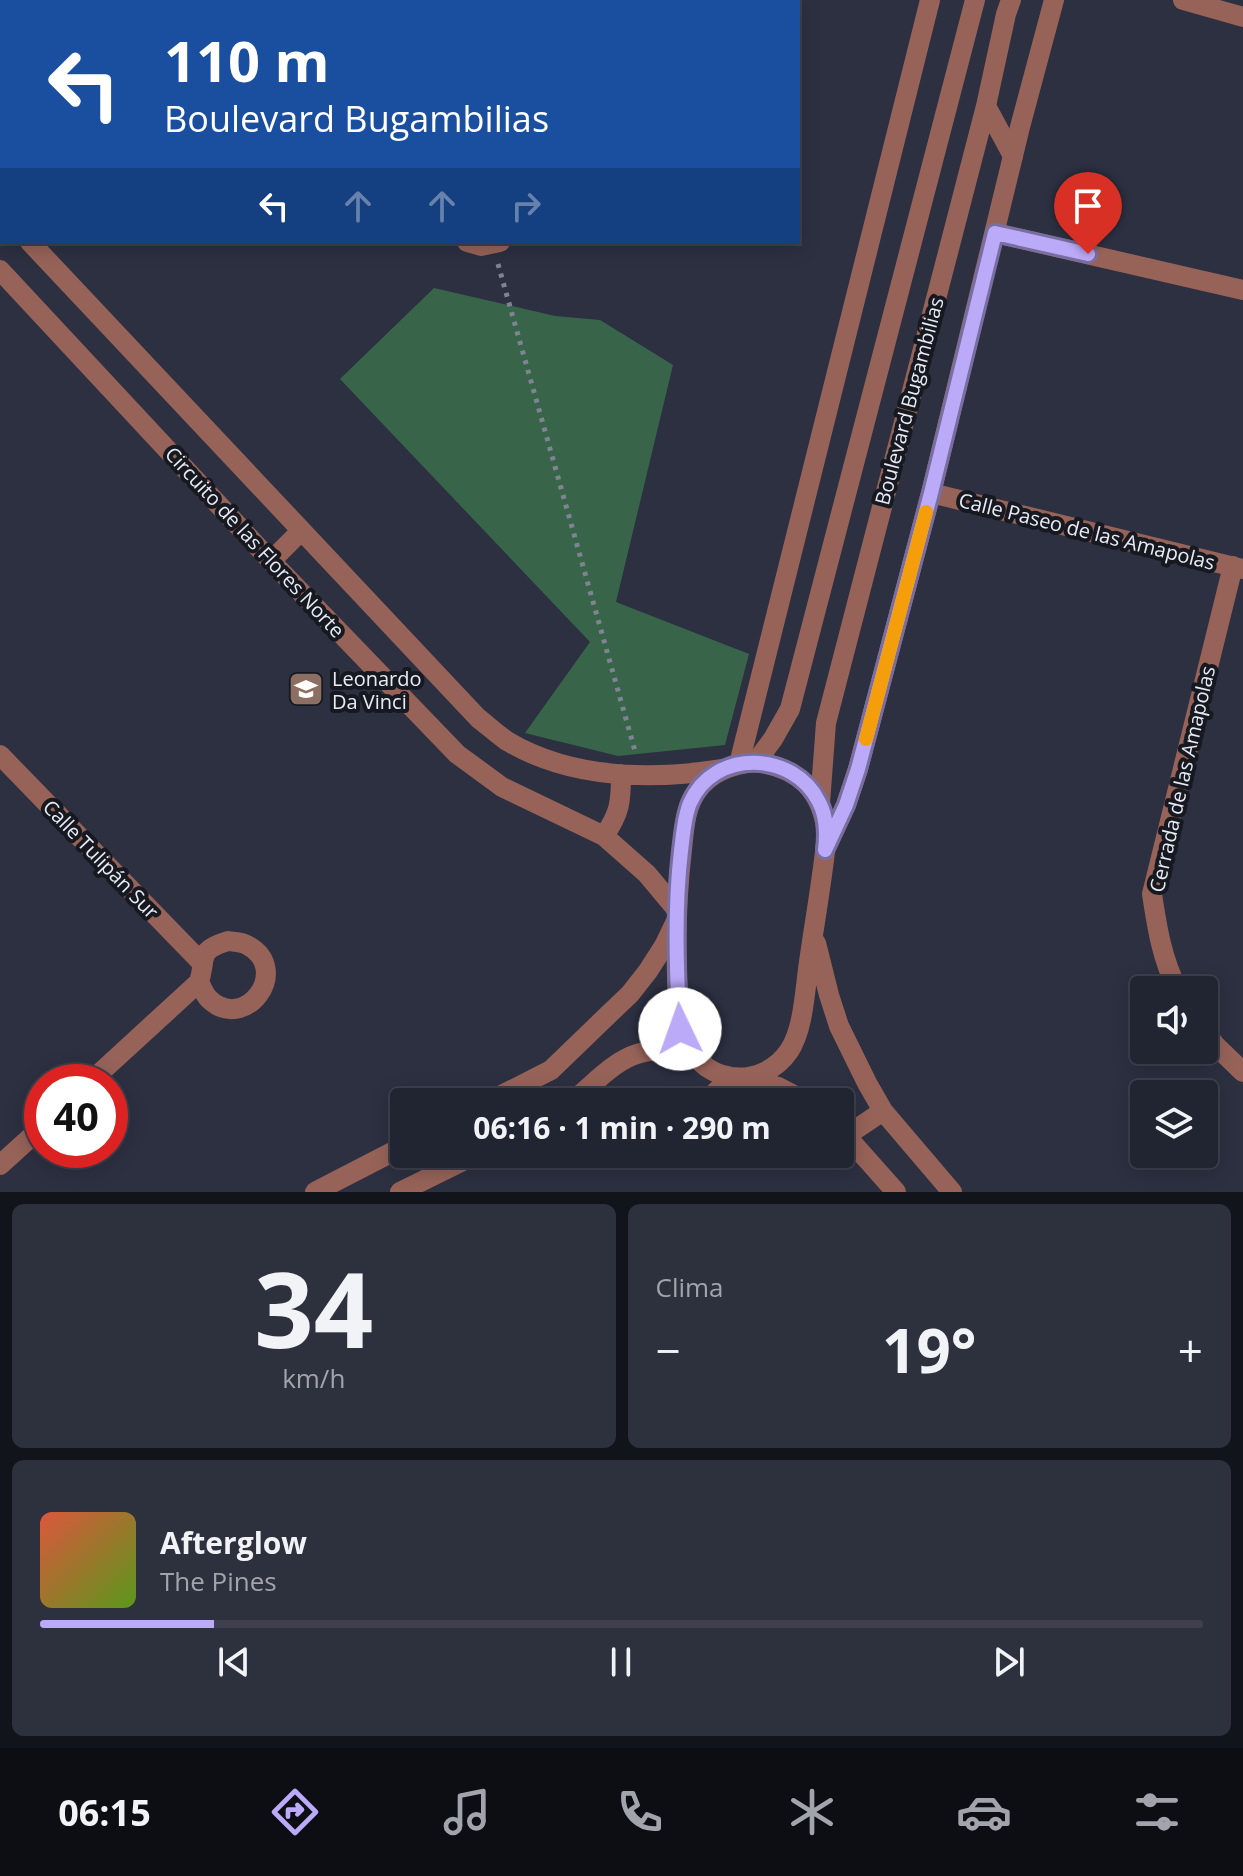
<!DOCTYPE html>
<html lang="es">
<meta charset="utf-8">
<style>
body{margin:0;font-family:"Open Sans",sans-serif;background:#2d303d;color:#f1f3f6;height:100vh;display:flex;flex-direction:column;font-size:30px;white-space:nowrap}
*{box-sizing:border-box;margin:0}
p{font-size:26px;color:#a2a4ab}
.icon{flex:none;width:44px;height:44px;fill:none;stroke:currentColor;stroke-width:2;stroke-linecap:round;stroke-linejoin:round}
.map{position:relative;height:1192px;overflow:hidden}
.details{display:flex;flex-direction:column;gap:12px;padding:12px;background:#12141b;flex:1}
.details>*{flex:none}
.top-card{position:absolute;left:0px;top:0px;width:800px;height:244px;box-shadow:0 4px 20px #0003,0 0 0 2px #3e414d;background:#1a4fa0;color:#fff;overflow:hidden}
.buttons{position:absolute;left:1130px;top:976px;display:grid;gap:16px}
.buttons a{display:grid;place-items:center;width:88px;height:88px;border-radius:8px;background:#212431;box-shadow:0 4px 20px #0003,0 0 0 2px #3e414d;font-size:40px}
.speed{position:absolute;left:24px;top:1064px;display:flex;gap:16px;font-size:40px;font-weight:700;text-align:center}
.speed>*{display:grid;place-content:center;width:104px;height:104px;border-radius:50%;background:#212431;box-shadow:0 4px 20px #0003,0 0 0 2px #3e414d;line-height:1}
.speed .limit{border:12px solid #d22;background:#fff;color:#111}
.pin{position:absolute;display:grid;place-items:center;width:68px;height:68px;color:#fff;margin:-82px -34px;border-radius:50% 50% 50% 0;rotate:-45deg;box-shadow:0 0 8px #0007}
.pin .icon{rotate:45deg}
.me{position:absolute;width:88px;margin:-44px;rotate:357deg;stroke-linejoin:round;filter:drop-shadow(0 0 6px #0008)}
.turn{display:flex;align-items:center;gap:28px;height:168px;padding:0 32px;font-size:36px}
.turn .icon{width:104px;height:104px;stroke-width:2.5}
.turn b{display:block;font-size:56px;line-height:68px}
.lanes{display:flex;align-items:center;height:76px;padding:0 32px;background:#0003;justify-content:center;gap:40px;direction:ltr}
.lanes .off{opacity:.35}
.big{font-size:60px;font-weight:700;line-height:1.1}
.details .tile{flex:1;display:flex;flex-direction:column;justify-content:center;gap:12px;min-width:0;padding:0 28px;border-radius:12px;background:#2d303d}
.details .dial{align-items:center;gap:0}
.dial b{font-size:104px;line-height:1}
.song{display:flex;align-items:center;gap:24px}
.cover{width:96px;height:96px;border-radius:12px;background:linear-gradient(135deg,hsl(10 70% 55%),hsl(90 70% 35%))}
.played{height:8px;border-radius:4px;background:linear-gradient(90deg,#baaaf7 15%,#3e414d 15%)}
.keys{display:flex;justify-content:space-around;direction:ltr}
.heat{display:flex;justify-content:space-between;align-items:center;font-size:44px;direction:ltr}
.details .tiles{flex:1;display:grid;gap:12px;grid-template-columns:1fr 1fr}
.tile:last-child{grid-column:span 2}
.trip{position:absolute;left:390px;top:1088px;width:464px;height:80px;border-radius:8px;background:#212431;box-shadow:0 4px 20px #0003,0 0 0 2px #3e414d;font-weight:700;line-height:80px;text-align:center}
.tabs{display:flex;height:128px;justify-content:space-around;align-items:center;background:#0d0e14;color:#a2a4ab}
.tabs .icon{width:56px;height:56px}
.tabs .on{color:#baaaf7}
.tabs b{font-size:36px;color:#f1f3f6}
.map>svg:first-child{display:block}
.green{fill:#38654a}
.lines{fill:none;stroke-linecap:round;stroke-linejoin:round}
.path{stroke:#808492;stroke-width:5;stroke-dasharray:4 6;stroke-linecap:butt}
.service{stroke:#976359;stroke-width:12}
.minor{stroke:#976359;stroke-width:20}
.tertiary{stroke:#976359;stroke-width:20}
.route-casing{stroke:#796ea1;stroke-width:20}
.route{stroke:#baaaf7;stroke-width:14}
.slow{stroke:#f59e0b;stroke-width:14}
.labels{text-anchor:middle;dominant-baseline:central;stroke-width:8;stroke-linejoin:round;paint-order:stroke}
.street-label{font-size:20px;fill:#e8ebf6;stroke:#171920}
.poi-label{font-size:20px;fill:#e8ebf6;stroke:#171920;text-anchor:start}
</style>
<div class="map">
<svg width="1243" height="1192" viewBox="0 0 1243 1192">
<rect width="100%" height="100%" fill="#2c3041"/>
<path class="green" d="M434 288 555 316 600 320 673 365 616 602 749 654 725 745 618 756 525 733 590 642 340 379Z"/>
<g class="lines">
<path class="path" d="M99 0 103 2
M6 2 8 0
M0 8 2 6
M498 264 635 751"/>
<path class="service" d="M700 1102 726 1076"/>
<path class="minor" d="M1183 0 1243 17
M300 2 301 0
M618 2V0
M995 233 1243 290
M467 242 481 246 500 242
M931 493 1243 569
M0 755 201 962
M739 764 930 0
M825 850 846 805 858 769 931 493 1020 127 1054 0
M228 941C234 942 242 942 247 945 293 969 245 1034 209 999 204 994 202 987 199 982 207 957 196 951 228 941Z
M1178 990C1162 960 1157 927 1152 894L1233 566
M1204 1031 1216 1046 1243 1072
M90 1082 199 982
M488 1102 551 1070 609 1014 630 994 648 971 664 946 676 921
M572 1102C614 1066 631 1040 692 1054
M0 1165 42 1127
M315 1192 404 1146
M400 1192 477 1154"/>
<path class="tertiary" d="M986 106 1013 156
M0 210 2 212
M30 242 478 718C487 725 497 734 507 741 571 779 652 780 723 769
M0 270 271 561 457 754 502 787 604 836 647 874 677 910
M271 561 301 531
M756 762 773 739 790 709 975 0
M756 762C799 768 822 790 827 834 823 876 815 919 809 962 805 988 804 1029 789 1051 776 1070 754 1080 731 1077 705 1073 688 1053 680 1029 675 970 675 909 682 850 684 831 685 807 697 791 711 771 733 764 756 762Z
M820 803 826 723 986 106 1006 14 1011 0
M604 836C620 813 621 802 621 774
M816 943 829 995 839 1026 867 1083 883 1111 952 1192
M744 1078 778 1087 807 1102
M840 1129 896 1192
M846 1136 883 1111"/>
</g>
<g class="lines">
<g class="route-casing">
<path id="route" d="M680 1029C676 970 674 910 681 851 683 836 684 817 690 803 714 748 794 751 819 802 827 817 827 833 825 850L846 805 858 769 931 493 995 233 1088 254"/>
</g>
<use href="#route" class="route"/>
<path class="slow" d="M866 739 926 512"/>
</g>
<defs>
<g id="school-square" transform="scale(1.8)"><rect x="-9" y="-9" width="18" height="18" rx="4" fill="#8d6e63" stroke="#171920"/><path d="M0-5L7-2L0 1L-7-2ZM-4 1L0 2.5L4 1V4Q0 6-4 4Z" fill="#fff"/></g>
</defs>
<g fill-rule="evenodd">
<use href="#school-square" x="306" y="689"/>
</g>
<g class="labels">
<g class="street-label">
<text transform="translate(909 401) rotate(-75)">Boulevard Bugambilias</text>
<text transform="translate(1087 531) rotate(14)">Calle Paseo de las Amapolas</text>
<text transform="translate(255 542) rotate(47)">Circuito de las Flores Norte</text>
<text transform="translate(1182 779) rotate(-77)">Cerrada de las Amapolas</text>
<text transform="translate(101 859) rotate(46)">Calle Tulipán Sur</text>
</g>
<g class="poi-label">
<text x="332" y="678">Leonardo<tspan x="332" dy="23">Da Vinci</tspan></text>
</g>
</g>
</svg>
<div class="buttons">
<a><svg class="icon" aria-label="sound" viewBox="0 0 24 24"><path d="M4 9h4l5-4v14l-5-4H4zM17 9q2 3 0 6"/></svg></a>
<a><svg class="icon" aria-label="layers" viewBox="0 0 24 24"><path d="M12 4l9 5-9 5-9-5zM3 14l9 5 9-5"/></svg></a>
</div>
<div class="speed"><div class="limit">40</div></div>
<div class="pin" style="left:1088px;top:254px;background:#d93025"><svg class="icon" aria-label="arrive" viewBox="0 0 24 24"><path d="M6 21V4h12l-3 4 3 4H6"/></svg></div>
<svg class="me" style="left:680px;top:1029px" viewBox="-20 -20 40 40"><circle r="19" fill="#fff"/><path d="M0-13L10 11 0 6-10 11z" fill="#baaaf7"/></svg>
<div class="trip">06:16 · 1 min · 290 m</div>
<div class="top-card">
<div class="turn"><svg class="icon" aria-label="left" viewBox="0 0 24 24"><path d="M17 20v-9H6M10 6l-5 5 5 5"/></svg><div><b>110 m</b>Boulevard Bugambilias</div></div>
<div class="lanes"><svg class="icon" aria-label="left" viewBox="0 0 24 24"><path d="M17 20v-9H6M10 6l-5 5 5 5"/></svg><svg class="icon off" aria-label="ahead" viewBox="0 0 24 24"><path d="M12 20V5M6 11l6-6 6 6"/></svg><svg class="icon off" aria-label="ahead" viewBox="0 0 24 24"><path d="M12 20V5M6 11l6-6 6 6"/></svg><svg class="icon off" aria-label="right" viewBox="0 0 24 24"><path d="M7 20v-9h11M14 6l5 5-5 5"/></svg></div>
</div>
</div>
<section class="details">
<div class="tiles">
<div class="tile dial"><b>34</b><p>km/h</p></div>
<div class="tile"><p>Clima</p>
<div class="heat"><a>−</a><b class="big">19°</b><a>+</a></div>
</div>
<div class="tile">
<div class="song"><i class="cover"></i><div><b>Afterglow</b><p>The Pines</p></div></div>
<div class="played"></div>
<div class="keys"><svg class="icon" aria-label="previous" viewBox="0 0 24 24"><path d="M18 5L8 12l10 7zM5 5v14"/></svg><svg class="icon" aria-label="pause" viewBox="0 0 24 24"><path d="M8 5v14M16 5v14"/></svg><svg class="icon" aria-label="next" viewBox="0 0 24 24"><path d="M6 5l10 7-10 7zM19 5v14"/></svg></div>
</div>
</div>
</section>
<nav class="tabs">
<b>06:15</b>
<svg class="icon on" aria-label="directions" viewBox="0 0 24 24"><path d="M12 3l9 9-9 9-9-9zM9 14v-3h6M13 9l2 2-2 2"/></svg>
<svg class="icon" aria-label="music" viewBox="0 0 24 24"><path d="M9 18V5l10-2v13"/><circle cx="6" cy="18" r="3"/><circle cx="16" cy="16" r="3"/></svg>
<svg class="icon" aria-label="phone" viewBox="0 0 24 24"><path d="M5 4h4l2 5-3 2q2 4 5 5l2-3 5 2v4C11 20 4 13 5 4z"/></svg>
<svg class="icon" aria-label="climate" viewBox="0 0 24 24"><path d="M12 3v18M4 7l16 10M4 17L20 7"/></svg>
<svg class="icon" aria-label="car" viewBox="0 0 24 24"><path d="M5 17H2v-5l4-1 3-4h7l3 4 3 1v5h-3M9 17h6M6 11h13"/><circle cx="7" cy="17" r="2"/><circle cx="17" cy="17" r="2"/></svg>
<svg class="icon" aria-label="filters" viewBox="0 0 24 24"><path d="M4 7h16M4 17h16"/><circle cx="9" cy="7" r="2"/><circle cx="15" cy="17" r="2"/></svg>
</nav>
